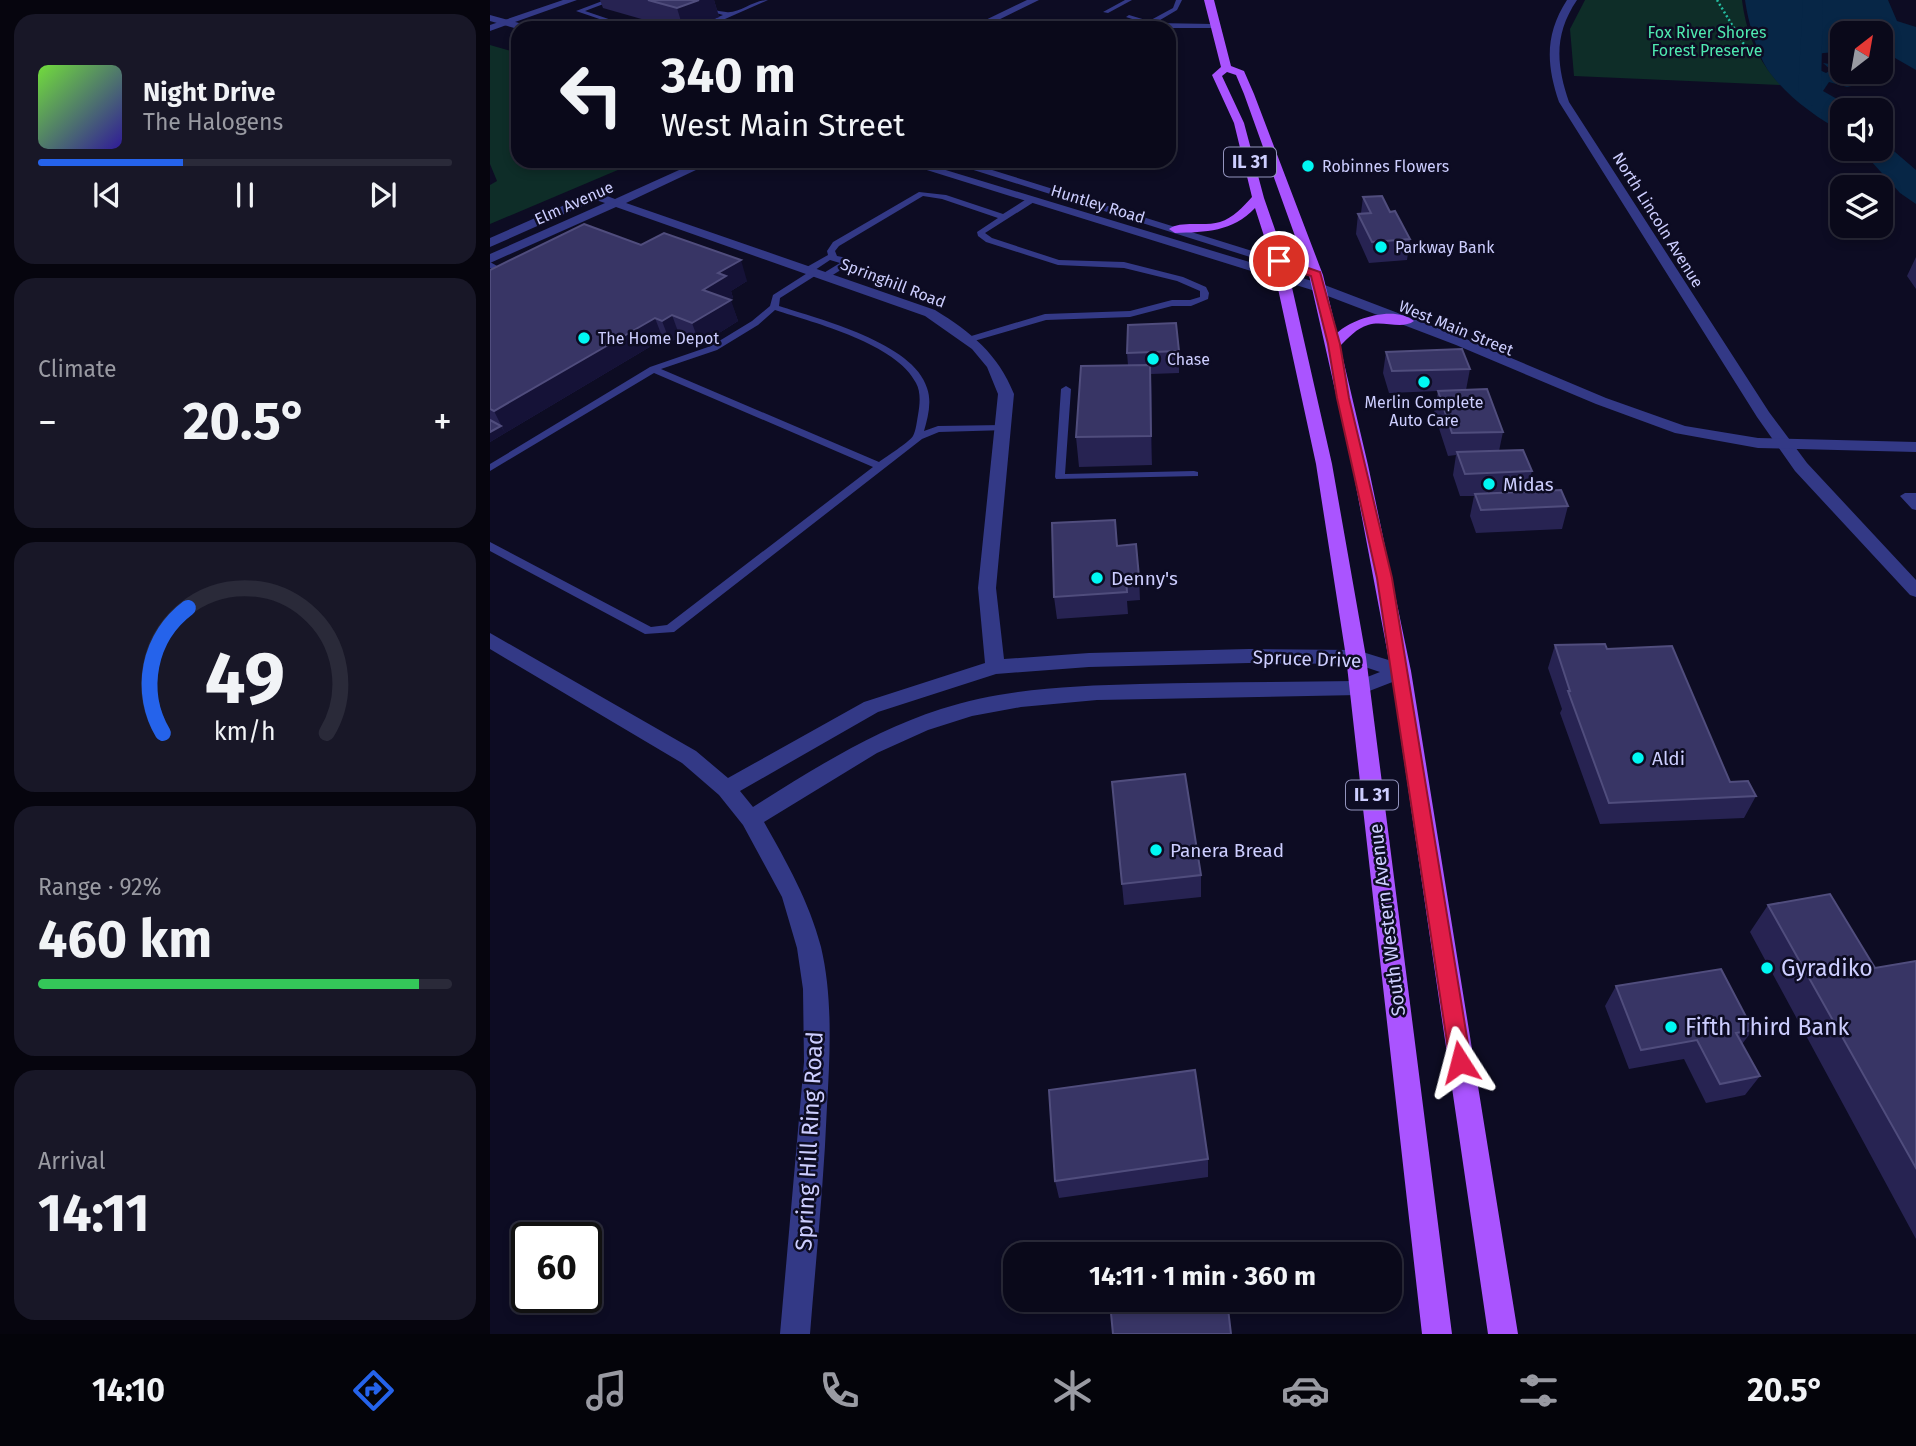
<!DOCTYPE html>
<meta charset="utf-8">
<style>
body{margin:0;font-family:"Fira Sans",sans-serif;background:#181727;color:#f1f3f6;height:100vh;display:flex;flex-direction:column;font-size:26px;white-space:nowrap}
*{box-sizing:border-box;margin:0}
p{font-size:23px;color:#999aa2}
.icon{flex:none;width:38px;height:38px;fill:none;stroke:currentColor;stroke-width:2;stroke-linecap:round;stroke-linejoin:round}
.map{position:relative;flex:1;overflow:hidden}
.panel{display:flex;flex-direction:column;gap:14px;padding:14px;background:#06050e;width:490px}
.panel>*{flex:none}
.top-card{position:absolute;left:21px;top:21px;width:665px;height:147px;border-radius:21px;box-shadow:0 4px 10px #0003,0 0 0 2px #2a2a39;background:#0a091a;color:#f1f3f6;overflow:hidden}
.needle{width:46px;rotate:31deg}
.buttons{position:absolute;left:1340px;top:21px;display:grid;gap:14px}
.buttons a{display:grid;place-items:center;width:63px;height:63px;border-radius:14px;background:#0a091a;box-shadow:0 4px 10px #0003,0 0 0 2px #2a2a39;font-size:35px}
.speed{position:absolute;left:21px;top:1222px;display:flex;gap:14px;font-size:35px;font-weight:700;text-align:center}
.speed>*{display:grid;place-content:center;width:91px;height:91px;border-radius:50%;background:#0a091a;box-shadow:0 4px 10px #0003,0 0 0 2px #2a2a39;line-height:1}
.speed .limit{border:4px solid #111;border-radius:10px;background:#fff;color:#111}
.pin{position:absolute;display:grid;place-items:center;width:60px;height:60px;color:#fff;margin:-30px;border:4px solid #fff;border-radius:50%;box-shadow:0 2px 7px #0007}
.me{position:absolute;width:77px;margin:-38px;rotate:351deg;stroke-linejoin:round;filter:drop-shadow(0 0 5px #0008)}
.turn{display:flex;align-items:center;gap:24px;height:147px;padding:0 35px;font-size:32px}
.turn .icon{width:91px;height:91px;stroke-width:2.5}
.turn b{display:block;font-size:49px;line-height:60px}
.big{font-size:52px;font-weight:700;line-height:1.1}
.panel .card{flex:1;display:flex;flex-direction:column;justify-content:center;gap:10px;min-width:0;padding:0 24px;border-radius:21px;background:#181727}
.panel .dial{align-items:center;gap:0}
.dial svg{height:182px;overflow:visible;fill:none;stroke:#2a2a39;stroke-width:7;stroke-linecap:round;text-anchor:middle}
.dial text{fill:#f1f3f6;stroke:none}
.song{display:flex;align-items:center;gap:21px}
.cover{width:84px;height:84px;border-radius:10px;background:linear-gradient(135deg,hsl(100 70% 55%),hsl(250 70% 35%))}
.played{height:7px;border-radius:4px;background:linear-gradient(90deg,#2563eb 35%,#2a2a39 35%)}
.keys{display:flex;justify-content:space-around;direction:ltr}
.heat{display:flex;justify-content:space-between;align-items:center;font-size:38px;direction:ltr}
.charge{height:10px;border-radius:5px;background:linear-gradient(90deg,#34c759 92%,#2a2a39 0)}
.trip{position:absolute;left:513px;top:1242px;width:399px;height:70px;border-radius:21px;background:#0a091a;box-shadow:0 4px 10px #0003,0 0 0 2px #2a2a39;font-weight:700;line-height:70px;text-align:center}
.tabs{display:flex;height:112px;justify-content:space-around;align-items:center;background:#04040a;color:#999aa2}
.tabs .icon{width:49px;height:49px}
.tabs .active{color:#2563eb}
.tabs b{font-size:32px;color:#f1f3f6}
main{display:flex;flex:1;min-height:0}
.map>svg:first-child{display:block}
.green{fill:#0e2d28}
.water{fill:#072646}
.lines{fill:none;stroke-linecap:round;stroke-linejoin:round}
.river{fill:#072646;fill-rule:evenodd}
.path{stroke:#24bda1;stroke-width:2.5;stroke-dasharray:2 2.5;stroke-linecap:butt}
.service{fill:#333986;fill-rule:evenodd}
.minor{fill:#333986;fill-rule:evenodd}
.tertiary{fill:#333986;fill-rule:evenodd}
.primary{fill:#aa54ff;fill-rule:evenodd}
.wall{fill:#272352}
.shaded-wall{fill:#151237}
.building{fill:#383565;stroke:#504d7d;stroke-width:2}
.route{fill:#e11d48;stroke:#92132f;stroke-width:2}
.poi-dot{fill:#00f8f3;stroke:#0d0c23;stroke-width:2.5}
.labels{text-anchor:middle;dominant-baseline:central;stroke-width:5;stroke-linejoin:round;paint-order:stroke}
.far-park-label{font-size:16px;fill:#4fe9b0;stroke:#0d0c23}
.far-poi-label{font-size:16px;fill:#cdceff;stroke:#0d0c23;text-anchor:start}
.far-street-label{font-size:16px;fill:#cdceff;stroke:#0d0c23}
.shield{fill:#0d0c23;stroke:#9394bd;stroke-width:2}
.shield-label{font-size:18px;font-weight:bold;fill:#cdceff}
.poi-label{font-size:19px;fill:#cdceff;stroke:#0d0c23;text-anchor:start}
.street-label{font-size:19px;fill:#cdceff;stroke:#0d0c23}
.near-poi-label{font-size:23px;fill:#cdceff;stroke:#0d0c23;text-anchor:start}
.near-street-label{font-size:23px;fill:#cdceff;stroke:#0d0c23}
</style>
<main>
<section class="panel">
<div class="card">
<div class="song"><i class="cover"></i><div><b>Night Drive</b><p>The Halogens</p></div></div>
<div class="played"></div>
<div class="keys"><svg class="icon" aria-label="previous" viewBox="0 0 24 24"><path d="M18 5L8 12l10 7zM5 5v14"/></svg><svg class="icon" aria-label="pause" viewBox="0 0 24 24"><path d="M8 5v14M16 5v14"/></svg><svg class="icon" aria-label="next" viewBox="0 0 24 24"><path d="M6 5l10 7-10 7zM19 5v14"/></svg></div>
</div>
<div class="card"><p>Climate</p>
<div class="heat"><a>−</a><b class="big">20.5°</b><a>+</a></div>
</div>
<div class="card dial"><svg viewBox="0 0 100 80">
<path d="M14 69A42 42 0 1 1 86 69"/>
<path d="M14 69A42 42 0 0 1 25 14" stroke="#2563eb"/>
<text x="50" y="56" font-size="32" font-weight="700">49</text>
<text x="50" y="72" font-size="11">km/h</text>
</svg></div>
<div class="card"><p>Range · 92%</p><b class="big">460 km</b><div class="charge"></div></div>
<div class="card"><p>Arrival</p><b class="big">14:11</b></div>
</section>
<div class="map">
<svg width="1426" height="1334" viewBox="0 0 1426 1334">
<rect width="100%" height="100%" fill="#0d0c23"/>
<path class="green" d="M1095 0H1252C1256 33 1268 62 1291 85L1084 76 1080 29Z
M0 45 28 53V161H149L0 224V185L7 181 0 164Z"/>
<path class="water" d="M1255 0H1398L1407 21 1426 27V70L1391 50V33H1353V46L1348 48 1353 52V58C1343 50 1338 53 1327 54V59L1317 58 1319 65 1336 73 1341 70 1333 63 1353 66V71H1349L1366 85 1357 87 1339 82 1333 91 1347 99 1337 102 1353 116V132C1327 118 1298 97 1280 73 1267 55 1258 21 1255 0Z
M1391 140 1426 170V204L1410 193 1370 149H1391Z"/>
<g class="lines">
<path class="river" d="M1313 0H1333L1331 91 1355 110H1353V127L1345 125 1308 93Z"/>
<path class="path" d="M1227 0 1253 43 1265 54"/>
<path class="service" d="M115 0H124L95 11 145 28H136L86 11Z
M181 0C200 0 217 10 236 12 249 14 263 0 278 0L235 19 266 28C254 28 243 22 231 21 222 21 213 28 203 28L233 15Z
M635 0H642L618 13 613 12Z
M686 0H692L687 10 665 23 723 24 726 26 723 28H670L636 17 639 15 659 21 683 8Z
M429 192 456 195 513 214 538 198H544V202L495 233 502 238 569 260 634 262 693 277 716 287 719 293 718 299 701 306H682L640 317 556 320 484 341H478V337L555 314 640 311 682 300H700L710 297V291L687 281 634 268 568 265 496 242 488 236 487 232 508 218 452 199 433 196 349 246 345 251 347 256 357 258V266L338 278H332V274L350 263 340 260 325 270H328V274L290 298 289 306C329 319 424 343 437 388 442 402 438 417 434 431L448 426 513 425 517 426V430L449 432 432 439 184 632 155 634 0 551V542L161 627 177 625 383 467 164 373 0 471V464L160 367 221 346 262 321 280 306 283 295 319 272H315V268L338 255 337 251 343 242ZM285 310C325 323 407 344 426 383 431 392 430 404 428 415 427 420 426 431 423 436 418 443 397 456 389 462L171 369 227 350 268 325Z
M0 262 18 272 13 285 0 290V284L6 281 9 273 0 268Z
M576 386 581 389 575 474 704 471 708 472V476L566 479 565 477 571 389Z
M1415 493H1426V510L1422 509 1410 496Z"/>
<path class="minor" d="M73 0H87L0 31V25Z
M537 0H549L492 28H479Z
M1077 0H1087C1064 34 1066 64 1079 102L1279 412 1317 463 1426 580V597L1420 595 1305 471 1267 417 1069 102C1056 64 1055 34 1077 0Z
M209 161H225L136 203 445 310C481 332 508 354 524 394L506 588 514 659 599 653 759 649 866 650 918 666 921 671 918 676 869 695 607 700 531 707 482 716 438 730 387 753 274 822C297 863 319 901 331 947 343 998 340 1054 337 1106 334 1182 326 1258 320 1334H290L314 1062 313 989 307 948 292 897 253 825 229 795 192 763 0 649V633L206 751 238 778 374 702 495 663 488 588 508 394 497 367 482 349 435 316 126 207 0 263V254L115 203 106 200 0 247V238L111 189H119L121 192 117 196 125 199ZM759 663 866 664 890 672 867 681C795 682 722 682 650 684 583 686 515 688 451 709 383 731 323 769 263 807L250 791 388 712 506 674 599 667Z"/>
<path class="tertiary" d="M0 15 40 26 42 28 28 29 0 21Z
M408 161H426L832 284 976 339 1116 398 1195 426 1268 438 1426 442V452L1268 448 1185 433 1106 404 966 345 822 290Z
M455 161H473L788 259 786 262H776Z"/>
<path class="primary" d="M714 0H724L741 66 754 71 764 94 833 275 847 333C863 318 905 305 924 321 912 330 893 320 878 325 867 328 858 338 850 346L878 465 921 671 1028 1334H998L901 671 862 465 819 275 754 94 746 75 737 72 732 76 754 123 774 198 796 261 842 464 876 657 962 1334H932L856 657 826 464 782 261 765 208C742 232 716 232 685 233L679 229C691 220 714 227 730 222 743 218 753 207 762 197L744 123 722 75 731 67Z"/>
</g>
<path class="wall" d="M110 0H224L229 17 202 28H183L113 8Z
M873 197 900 212 920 239 917 260 879 263 866 234 868 214 871 213Z
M151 245 257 281 241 291 243 298 240 299 248 321 210 345 190 337 180 342 173 339 0 442V270Z
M1426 257V289L1417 276Z
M689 351V373L661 374 662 465 589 467 586 437 638 365 637 353Z
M896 352 980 369 976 390 1013 432 1009 451 1042 471 1036 492 1078 506 1072 529 986 533 980 516 984 496H970L963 475 966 455 958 456 944 413 948 391 899 393 893 373Z
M627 546 649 577 650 600 637 601 638 614 567 619 564 597Z
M1065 645 1117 649 1240 782 1266 796 1254 818 1110 824 1070 713 1072 709 1058 668Z
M622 782 711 875V897L634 905Z
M1278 905 1385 968 1426 961V1239L1260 932Z
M1126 986 1263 1030 1252 1044 1270 1076 1255 1095 1216 1103 1194 1059 1139 1069 1115 1006Z
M718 1159V1177L569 1198 565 1181Z"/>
<path class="shaded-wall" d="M209 0H224L229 17 202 28H193L187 8Z
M251 260 257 281 241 291 243 298 220 311 213 290 228 273Z
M241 300 248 321 210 345 202 323Z
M182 315 190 337 180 342 172 321Z
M165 318 173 339 15 433 4 411Z
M660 365 662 394V465L661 436Z
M11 426 15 433 0 442V432Z"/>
<path class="building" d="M158 0H209L187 8Z
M892 196 900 212 905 211 920 239 882 242 868 214 881 213 873 197Z
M94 224 151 245 174 233 251 260 228 273 236 276 213 290 241 300 202 323 182 315 172 321 165 318 4 411 0 409V270Z
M686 323 689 351 637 353 638 325Z
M972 349 980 369 902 371 896 352Z
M660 365 661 436 586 437 591 366Z
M997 389 1013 432 962 433 948 391Z
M0 420 11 426 0 432Z
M1033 450 1042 471 975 474 967 452Z
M1071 490 1078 506 991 510 985 494Z
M625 520 627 546 646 544 649 577 636 579 637 592 564 597 562 523Z
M1115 644 1117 649 1182 646 1240 782 1258 781 1266 796 1119 803 1078 691H1080L1065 645Z
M695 774 711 875 632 884 622 782Z
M1340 894 1385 968 1426 961V1168L1278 905Z
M1231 969 1263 1030 1246 1033 1270 1076 1230 1084 1207 1040 1151 1050 1126 986Z
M705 1070 718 1159 565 1181 559 1090Z
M713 1300H737L741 1334H623L621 1313Z"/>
<path class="route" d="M789 258 830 272 850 344 859 398 902 578 981 1062 978 1069 970 1072 963 1069 960 1062 887 578 847 398 838 344 821 276 785 264 784 261Z"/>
<g class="poi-dot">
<circle cx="818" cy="166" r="7"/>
<circle cx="891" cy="247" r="7"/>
<circle cx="94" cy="338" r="7"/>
<circle cx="663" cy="359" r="7"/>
<circle cx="934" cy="382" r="7"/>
<circle cx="999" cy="484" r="7"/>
<circle cx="607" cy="578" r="7"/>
<circle cx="1148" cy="758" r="7"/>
<circle cx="666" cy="850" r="7"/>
<circle cx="1277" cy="968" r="7"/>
<circle cx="1181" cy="1027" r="7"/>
</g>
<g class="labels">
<g class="far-park-label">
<text x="1217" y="32">Fox River Shores<tspan x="1217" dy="18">Forest Preserve</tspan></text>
</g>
<g class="far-poi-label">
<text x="832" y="166">Robinnes Flowers</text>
<text x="905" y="247">Parkway Bank</text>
<text x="108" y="338">The Home Depot</text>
<text x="677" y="359">Chase</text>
<text x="934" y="402" text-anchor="middle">Merlin Complete<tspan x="934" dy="18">Auto Care</tspan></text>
</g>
<g class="far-street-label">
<text transform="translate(84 203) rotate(-24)">Elm Avenue</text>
<text transform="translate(608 204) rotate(17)">Huntley Road</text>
<text transform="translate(1168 220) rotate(58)">North Lincoln Avenue</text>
<text transform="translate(403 283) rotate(21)">Springhill Road</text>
<text transform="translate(966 328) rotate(22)">West Main Street</text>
</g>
<g class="shield">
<rect x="734" y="147.5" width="52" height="29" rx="5"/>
<rect x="856" y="780.5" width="52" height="29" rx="5"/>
</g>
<g class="shield-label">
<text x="760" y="162">IL 31</text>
<text x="882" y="795">IL 31</text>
</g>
<g class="poi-label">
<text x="1013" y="484">Midas</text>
<text x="621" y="578">Denny's</text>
<text x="1162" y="758">Aldi</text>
<text x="680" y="850">Panera Bread</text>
</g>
<g class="street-label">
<text transform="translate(817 659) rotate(2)">Spruce Drive</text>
<text transform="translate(897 920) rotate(-97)">South Western Avenue</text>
</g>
<g class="near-poi-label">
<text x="1291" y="968">Gyradiko</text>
<text x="1195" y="1027">Fifth Third Bank</text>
</g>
<g class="near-street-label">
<text transform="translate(319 1141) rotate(-87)">Spring Hill Ring Road</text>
</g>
</g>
</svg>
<div class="buttons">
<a><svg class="needle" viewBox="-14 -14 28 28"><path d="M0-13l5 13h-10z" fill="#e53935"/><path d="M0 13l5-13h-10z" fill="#999aa2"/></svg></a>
<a><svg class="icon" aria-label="sound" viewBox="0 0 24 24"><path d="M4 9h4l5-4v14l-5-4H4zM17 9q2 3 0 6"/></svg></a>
<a><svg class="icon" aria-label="layers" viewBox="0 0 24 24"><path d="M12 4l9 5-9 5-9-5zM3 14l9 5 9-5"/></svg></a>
</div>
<div class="speed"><div class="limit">60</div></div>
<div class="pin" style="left:789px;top:261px;background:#d93025"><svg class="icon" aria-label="arrive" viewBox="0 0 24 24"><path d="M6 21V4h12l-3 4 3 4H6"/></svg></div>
<svg class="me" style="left:970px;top:1062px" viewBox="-20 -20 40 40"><path d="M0-17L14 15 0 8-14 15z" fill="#e11d48" stroke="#fff" stroke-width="4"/></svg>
<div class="trip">14:11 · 1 min · 360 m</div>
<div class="top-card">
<div class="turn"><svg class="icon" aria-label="left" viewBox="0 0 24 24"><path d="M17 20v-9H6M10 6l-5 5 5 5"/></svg><div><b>340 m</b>West Main Street</div></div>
</div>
</div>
</main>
<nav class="tabs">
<b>14:10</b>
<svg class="icon active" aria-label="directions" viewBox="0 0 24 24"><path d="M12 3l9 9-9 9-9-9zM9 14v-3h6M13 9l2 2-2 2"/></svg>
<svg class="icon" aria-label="music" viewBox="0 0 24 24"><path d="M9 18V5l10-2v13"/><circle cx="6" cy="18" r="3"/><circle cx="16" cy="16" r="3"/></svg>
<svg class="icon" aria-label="phone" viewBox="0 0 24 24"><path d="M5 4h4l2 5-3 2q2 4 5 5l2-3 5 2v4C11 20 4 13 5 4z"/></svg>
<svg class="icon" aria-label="climate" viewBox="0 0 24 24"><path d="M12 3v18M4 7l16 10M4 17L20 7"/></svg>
<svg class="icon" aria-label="car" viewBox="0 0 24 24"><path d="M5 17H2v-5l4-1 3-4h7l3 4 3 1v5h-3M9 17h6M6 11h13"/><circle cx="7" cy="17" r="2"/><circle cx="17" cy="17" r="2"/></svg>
<svg class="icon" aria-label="filters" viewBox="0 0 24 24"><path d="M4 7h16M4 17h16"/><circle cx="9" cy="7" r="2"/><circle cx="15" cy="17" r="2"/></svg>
<b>20.5°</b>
</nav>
